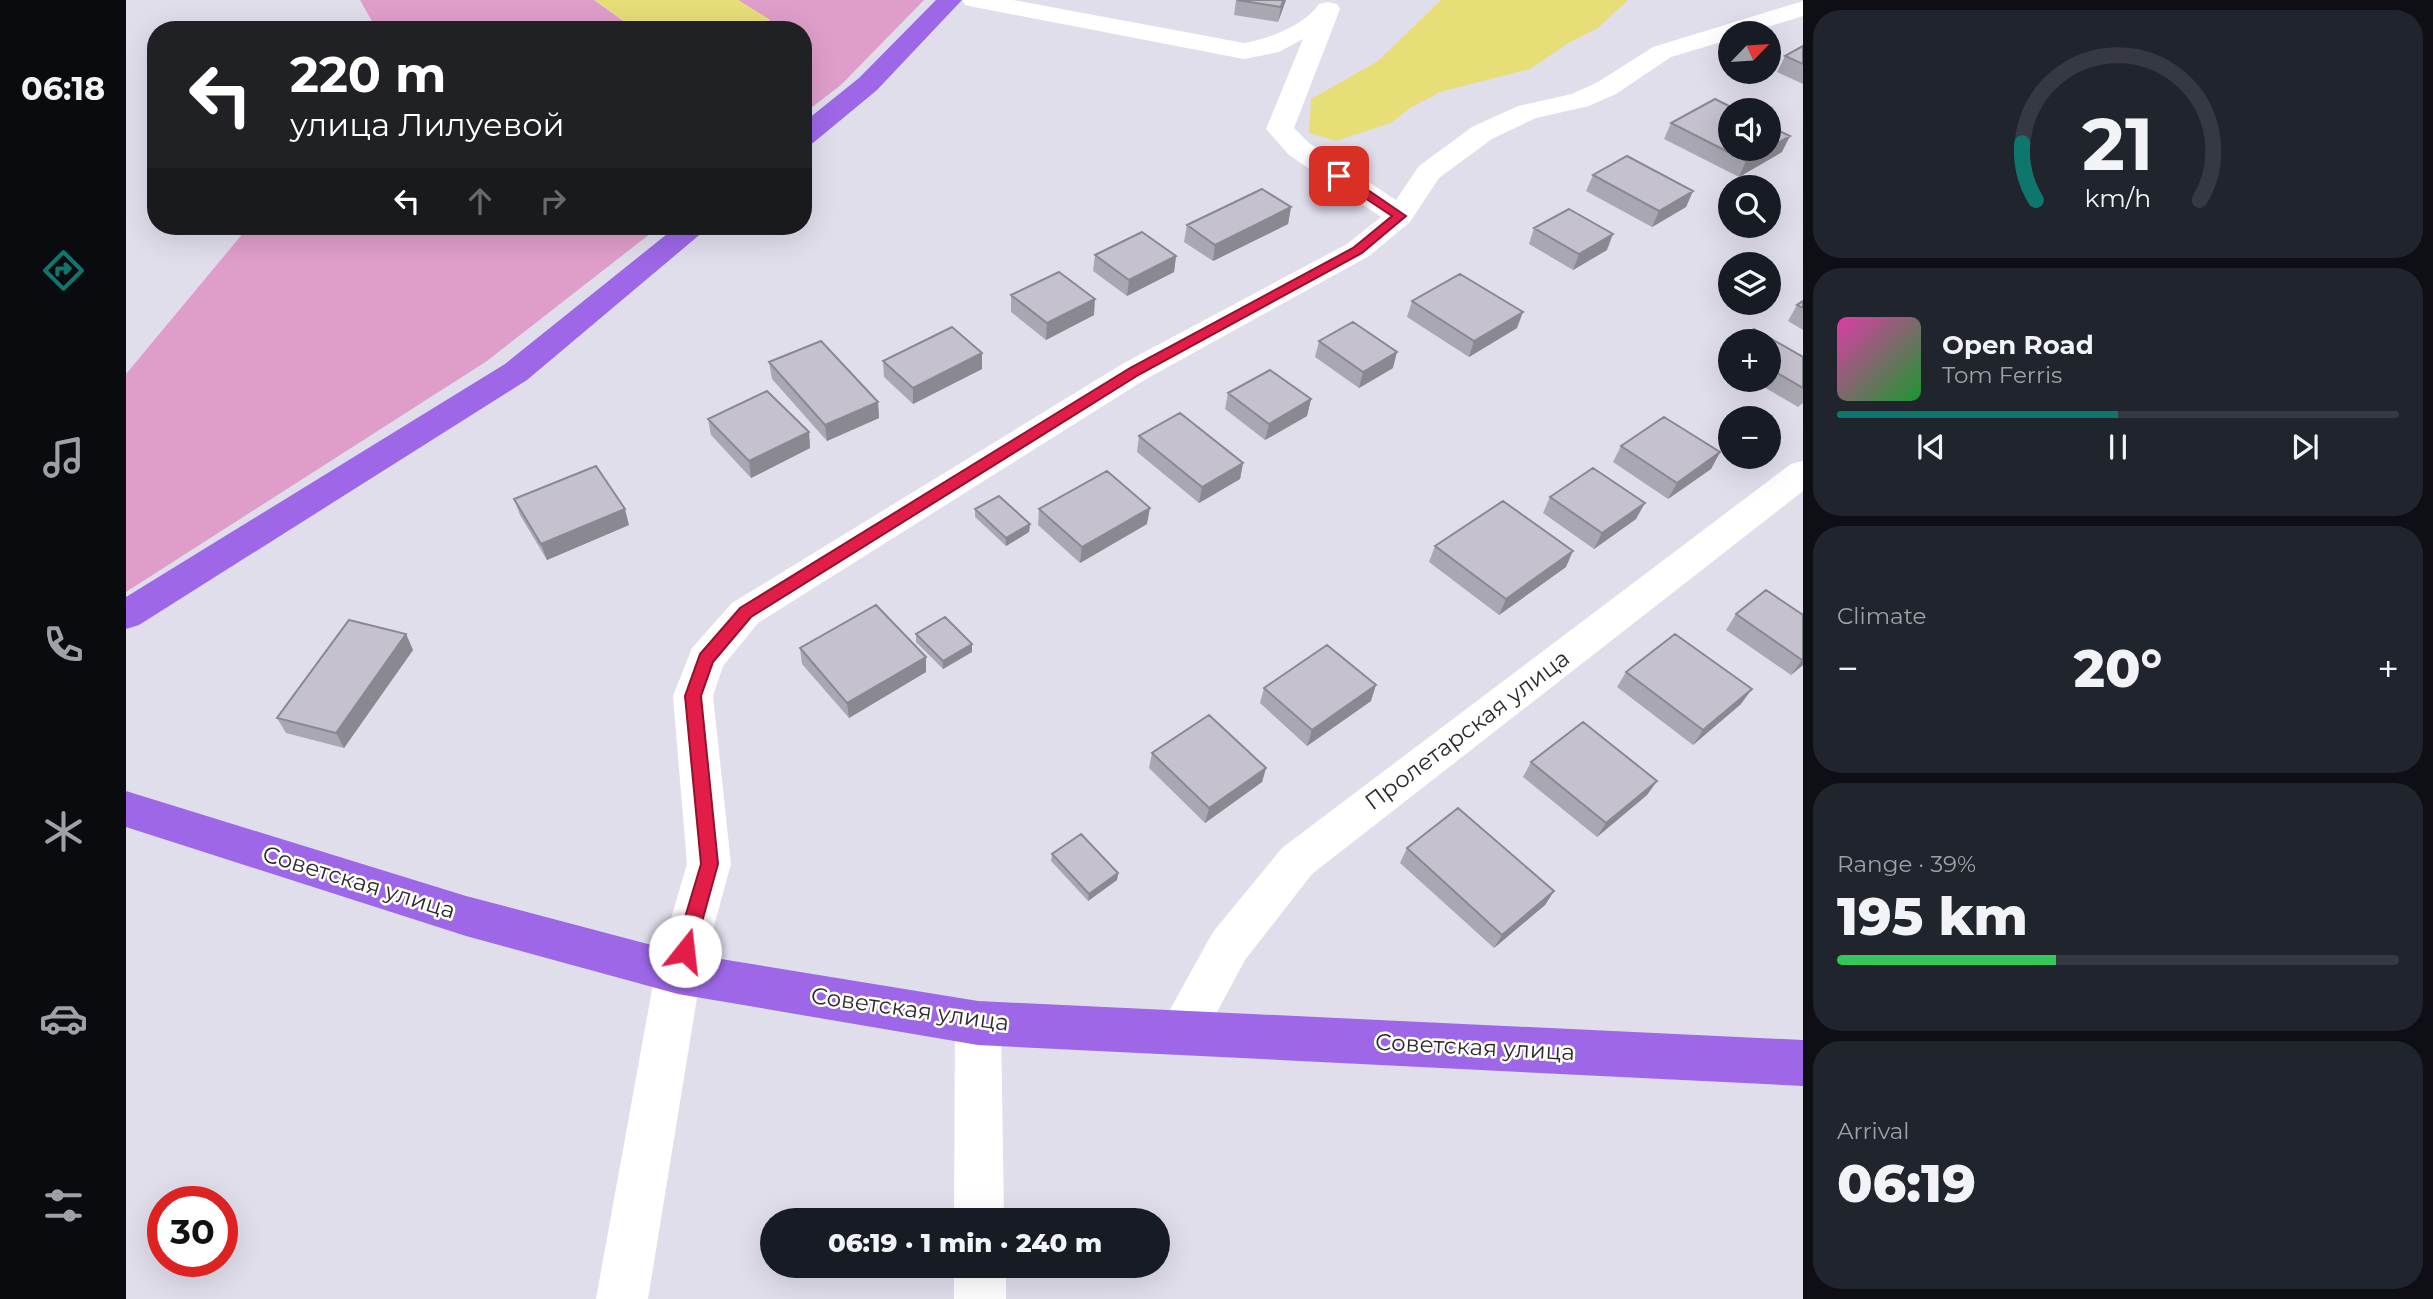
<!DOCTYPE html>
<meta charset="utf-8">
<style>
body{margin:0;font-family:Montserrat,sans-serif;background:#20242c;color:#f1f3f6;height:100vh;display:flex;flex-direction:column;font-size:26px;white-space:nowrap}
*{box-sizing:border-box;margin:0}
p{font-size:23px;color:#9ea1a6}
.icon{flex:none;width:38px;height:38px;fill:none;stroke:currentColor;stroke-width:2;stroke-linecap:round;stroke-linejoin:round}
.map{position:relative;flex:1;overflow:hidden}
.details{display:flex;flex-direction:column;gap:10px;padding:10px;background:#0d0f14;width:630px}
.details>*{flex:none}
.guide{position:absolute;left:21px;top:21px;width:665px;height:214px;border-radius:28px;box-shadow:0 7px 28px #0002;background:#202124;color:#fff;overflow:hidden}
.needle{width:46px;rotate:65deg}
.fabs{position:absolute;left:1592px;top:21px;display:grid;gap:14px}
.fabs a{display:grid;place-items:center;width:63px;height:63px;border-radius:50%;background:#171b24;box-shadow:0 7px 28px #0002;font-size:35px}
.speed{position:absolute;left:21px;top:1186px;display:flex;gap:14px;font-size:35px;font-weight:700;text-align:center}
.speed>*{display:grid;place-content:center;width:91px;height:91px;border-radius:50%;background:#171b24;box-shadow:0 7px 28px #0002;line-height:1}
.speed .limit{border:10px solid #d22;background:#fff;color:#111}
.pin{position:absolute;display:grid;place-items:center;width:60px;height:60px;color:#fff;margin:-30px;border-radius:14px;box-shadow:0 4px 10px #0006}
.me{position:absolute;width:77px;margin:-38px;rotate:16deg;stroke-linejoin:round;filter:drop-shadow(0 0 5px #0008)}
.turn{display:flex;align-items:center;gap:24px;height:147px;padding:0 28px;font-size:32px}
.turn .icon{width:91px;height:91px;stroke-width:2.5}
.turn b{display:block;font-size:49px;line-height:60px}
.lanes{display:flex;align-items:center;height:66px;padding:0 28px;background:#0003;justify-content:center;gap:35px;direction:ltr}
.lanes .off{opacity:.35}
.big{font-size:52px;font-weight:800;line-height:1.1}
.details .tile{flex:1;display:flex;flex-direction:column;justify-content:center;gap:10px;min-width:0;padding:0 24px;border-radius:28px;background:#20242c}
.details .dial{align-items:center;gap:0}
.dial svg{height:182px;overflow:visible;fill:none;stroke:#363941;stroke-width:7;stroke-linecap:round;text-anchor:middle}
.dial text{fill:#f1f3f6;stroke:none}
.song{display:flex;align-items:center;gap:21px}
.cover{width:84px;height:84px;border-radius:10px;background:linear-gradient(135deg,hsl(320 70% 55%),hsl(130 70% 35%))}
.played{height:7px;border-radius:4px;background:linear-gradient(90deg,#0f766e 50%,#363941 50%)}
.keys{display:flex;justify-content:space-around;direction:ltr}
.heat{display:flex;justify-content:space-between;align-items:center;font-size:38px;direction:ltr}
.charge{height:10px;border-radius:5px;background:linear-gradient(90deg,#34c759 39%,#363941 0)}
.trip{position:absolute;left:634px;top:1208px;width:410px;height:70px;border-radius:35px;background:#171b24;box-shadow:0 7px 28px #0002;font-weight:800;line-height:70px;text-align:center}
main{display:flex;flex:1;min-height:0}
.tabs{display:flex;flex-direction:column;width:126px;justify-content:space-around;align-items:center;background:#090b0e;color:#9ea1a6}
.tabs .icon{width:49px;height:49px}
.tabs .selected{color:#0f766e}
.tabs b{font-size:32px;color:#f1f3f6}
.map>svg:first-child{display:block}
.green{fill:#df9eca}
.water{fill:#e7de78}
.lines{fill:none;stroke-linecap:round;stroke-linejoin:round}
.minor{fill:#fff;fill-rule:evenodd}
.major{fill:#9d67e7;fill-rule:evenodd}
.wall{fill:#a9a7b1}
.shaded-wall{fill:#8a8890}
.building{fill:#c5c2ce;stroke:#8a8890;stroke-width:2}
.route{fill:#e11d48;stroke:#92132f;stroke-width:2}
.labels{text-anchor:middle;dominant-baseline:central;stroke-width:5;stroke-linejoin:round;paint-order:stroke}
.street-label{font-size:23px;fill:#2b2b2b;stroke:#fff}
</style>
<main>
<nav class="tabs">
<b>06:18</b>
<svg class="icon selected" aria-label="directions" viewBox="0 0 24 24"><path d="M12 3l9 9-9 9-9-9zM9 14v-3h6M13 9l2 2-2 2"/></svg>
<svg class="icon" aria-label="music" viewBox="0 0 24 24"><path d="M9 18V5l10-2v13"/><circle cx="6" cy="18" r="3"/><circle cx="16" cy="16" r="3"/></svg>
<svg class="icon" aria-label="phone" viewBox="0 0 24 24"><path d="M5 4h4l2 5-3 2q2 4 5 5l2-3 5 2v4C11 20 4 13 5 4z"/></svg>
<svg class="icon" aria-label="climate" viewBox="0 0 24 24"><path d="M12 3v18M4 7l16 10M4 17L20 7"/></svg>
<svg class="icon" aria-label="car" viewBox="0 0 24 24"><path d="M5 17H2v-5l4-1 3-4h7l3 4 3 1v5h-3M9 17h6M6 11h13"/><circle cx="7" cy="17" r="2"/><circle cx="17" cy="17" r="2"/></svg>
<svg class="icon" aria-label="filters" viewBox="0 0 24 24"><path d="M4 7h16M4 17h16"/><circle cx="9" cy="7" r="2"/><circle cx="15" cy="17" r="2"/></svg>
</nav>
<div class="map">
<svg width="1677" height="1299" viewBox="0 0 1677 1299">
<rect width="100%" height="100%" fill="#e1deec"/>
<path class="green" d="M234 0H468L510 30H251Z
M612 0H798L715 85 677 114V30H645L644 20Z
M123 226H534L361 361 0 592V374Z"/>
<path class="water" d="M469 0H612L644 20 645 30H510Z
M1315 0H1502L1472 28 1444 42 1404 69 1314 92 1284 108 1265 123 1210 141 1183 133 1185 99 1252 61Z"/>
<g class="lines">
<path class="minor" d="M836 0H887L1118 43C1143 39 1179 25 1193 4L1202 2 1211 4 1214 9 1168 128 1183 143 1270 200 1293 166 1346 127 1392 106 1446 94 1472 82 1527 47 1677 1V16L1622 33H1605V39L1545 57 1490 94 1463 106 1410 118 1366 139 1313 178 1284 222 1243 256 1020 379 632 623 597 666 587 696 605 864 575 973 522 1299H470L529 973 561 864 547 696 566 648 606 603 998 363 1221 244 1255 217 1163 155 1140 129 1177 39 1153 52 1118 59 848 7 839 5Z
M1677 461V491L1186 874 1119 960 1071 1049 1054 1055 1037 1049 1031 1033 1087 932 1156 848 1665 464Z
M852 1001 868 1007 875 1023 878 1220H828L829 1023 836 1007Z
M828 1265H880V1299H828Z"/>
<path class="major" d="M810 0H836L751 90 687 143 677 145V123L733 78Z
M551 226H584L401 380 13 625 0 629V597L379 364Z
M0 791 340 896 552 952 852 1001 1677 1040V1086L852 1045 552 994 340 936 0 827Z"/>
</g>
<path class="wall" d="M1110 0H1160L1152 22 1108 15Z
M1677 46V84L1651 72 1659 56Z
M1545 123 1656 152 1613 177 1538 139Z
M1467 175 1567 191 1560 207 1526 227 1460 191Z
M1165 207 1162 224 1087 261 1058 242 1061 225Z
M1408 228 1481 250 1447 270 1403 244Z
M969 255 1050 256 1048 272 1001 296 967 271Z
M885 295 968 315 920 340 885 312Z
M1286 301 1391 328 1343 357 1281 317Z
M1677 301V330L1662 321 1671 305Z
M1193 341 1267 368 1233 388 1189 357Z
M1643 341 1677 357V403L1672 407 1626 380H1643Z
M1604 345H1605V367L1595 362Z
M757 361 856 369 787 404 758 377Z
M643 362 752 402 753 418 701 441 646 379Z
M1102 393 1185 399 1181 416 1139 440 1099 409Z
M582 419 683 432 684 448 625 478 585 435Z
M1013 436 1117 463 1114 479 1073 503 1011 452Z
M1495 446 1594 452 1585 469 1542 499 1487 462Z
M1424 497 1510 519 1468 549 1417 513Z
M388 499 503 525 421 560 394 515Z
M849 509 904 524 903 532 880 546 849 517Z
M913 509 1021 524 954 563 912 525Z
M1309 546 1440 567 1373 615 1303 562Z
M1610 614 1677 615V665L1665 675 1600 630Z
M280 634 287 650 218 748 160 733 151 718Z
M790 634 846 652 817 669 790 642Z
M674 648 800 657V672L723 718 676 664Z
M1500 672 1615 704 1567 745 1491 687Z
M1138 688 1245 701 1181 746 1134 703Z
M1026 753 1140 768 1136 782 1079 823 1023 768Z
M1405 762 1531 781 1521 795 1471 837 1397 777Z
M1281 848 1428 891 1419 905 1368 948 1274 863Z
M926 854 992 873 991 880 962 901 925 861Z"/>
<path class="shaded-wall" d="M1157 0H1160L1152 22 1155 7Z
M1664 136 1656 152 1613 177 1620 161Z
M1567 191 1560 207 1526 227 1533 211Z
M1165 207 1162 224 1087 261 1089 245Z
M1487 234 1481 250 1447 270 1453 254Z
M1050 256 1048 272 1001 296 1003 280Z
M969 299 968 315 920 340 921 323Z
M1397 312 1391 328 1343 357 1348 341Z
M1271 352 1267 368 1233 388 1237 372Z
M856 353V369L787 404V388Z
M1185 399 1181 416 1139 440 1143 424Z
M752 402 753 418 701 441 699 425Z
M683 432 684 448 625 478 623 461Z
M1594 452 1585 469 1542 499 1551 483Z
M1117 463 1114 479 1073 503 1076 487Z
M1519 503 1510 519 1468 549 1476 533Z
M1024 508 1021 524 954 563 956 547Z
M499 509 503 525 421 560 415 544Z
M904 524 903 532 880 546V538Z
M1447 551 1440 567 1373 615 1380 599Z
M280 634 287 650 218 748 210 733Z
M846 644V652L817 669V661Z
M800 657V672L723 718 721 703Z
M1677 659V665L1665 675 1676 660Z
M1250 685 1245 701 1181 746 1186 730Z
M1626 689 1615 704 1567 745 1577 730Z
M1140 768 1136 782 1079 823 1083 808Z
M1531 781 1521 795 1471 837 1480 823Z
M992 873 991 880 962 901 963 894Z
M1428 891 1419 905 1368 948 1376 935Z"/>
<path class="building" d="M1111 0H1157L1155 7Z
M1677 46V64L1659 56Z
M1589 99 1611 110H1605V149H1642L1620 161 1545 123Z
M1643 126 1664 136 1643 148Z
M1501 156 1567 191 1533 211 1467 175Z
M1136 189 1165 207 1089 245 1061 225Z
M1443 209 1487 234 1453 254 1408 228Z
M1016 232 1050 256 1003 280 969 255Z
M933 272 969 299 921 323 885 295Z
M1334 274 1397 312 1348 341 1286 301Z
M1677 301V308L1671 305Z
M1227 322 1271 352 1237 372 1193 341Z
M826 327 856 353 787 388 757 361Z
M1628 329 1677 357V388L1643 368V341H1610Z
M695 341 752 402 699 425 643 362Z
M1144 370 1185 399 1143 424 1102 393Z
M641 391 683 432 623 461 582 419Z
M1054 413 1117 463 1076 487 1013 436Z
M1538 417 1594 452 1551 483 1495 446Z
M470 466 499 509 415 544 388 499Z
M1467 468 1519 503 1476 533 1424 497Z
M981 471 1024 508 956 547 913 509Z
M873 496 904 524 880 538 849 509Z
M1377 501 1447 551 1380 599 1309 546Z
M1640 590 1677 615V659L1676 660 1610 614Z
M750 605 800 657 721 703 674 648Z
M819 617 846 644 817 661 790 634Z
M223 620 280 634 210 733 151 718Z
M1549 634 1626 689 1577 730 1500 672Z
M1201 645 1250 685 1186 730 1138 688Z
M1083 715 1140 768 1083 808 1026 753Z
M1457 722 1531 781 1480 823 1405 762Z
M1332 808 1428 891 1376 935 1281 848Z
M955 834 992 873 963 894 926 854Z"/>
<path class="route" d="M1209 173H1217L1280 216 1236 253 1014 374 625 617 587 662 575 696 592 864 568 951 565 957 559 959 552 957 549 951 575 864 559 696 574 654 614 608 1004 368 1227 248 1266 216 1209 178Z"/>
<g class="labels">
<g class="street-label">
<text transform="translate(1341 730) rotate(-37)">Пролетарская улица</text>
<text transform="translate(233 882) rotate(17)">Советская улица</text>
<text transform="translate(784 1009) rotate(8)">Советская улица</text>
<text transform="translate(1349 1047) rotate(3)">Советская улица</text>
</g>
</g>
</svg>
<div class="fabs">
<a><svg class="needle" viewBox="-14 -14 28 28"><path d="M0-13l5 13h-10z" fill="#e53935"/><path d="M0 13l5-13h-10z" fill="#9ea1a6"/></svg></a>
<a><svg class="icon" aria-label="sound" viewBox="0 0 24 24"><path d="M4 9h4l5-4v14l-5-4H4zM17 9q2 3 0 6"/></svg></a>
<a><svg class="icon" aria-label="search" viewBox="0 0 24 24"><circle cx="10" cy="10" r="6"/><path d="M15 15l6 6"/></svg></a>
<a><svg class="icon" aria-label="layers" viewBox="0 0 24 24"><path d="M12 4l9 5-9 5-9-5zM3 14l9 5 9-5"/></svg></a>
<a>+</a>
<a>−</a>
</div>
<div class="speed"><div class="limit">30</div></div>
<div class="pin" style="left:1213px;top:176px;background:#d93025"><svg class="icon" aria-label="arrive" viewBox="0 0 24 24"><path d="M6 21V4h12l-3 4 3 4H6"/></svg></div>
<svg class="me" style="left:559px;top:951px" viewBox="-20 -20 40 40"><circle r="19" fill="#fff"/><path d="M0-13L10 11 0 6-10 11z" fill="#e11d48"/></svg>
<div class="trip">06:19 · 1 min · 240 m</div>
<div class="guide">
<div class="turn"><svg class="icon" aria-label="left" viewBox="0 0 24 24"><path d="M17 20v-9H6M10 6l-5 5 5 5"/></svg><div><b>220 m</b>улица Лилуевой</div></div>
<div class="lanes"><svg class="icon" aria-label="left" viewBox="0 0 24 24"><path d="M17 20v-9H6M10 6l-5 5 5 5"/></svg><svg class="icon off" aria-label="ahead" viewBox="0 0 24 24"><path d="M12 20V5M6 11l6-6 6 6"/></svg><svg class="icon off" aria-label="right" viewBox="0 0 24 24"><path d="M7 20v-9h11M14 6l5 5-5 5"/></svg></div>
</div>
</div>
<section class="details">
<div class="tile dial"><svg viewBox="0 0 100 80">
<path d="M14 69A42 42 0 1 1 86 69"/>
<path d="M14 69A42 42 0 0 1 8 44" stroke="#0f766e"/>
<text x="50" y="56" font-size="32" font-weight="700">21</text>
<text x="50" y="72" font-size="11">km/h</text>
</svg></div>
<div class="tile">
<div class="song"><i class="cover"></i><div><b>Open Road</b><p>Tom Ferris</p></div></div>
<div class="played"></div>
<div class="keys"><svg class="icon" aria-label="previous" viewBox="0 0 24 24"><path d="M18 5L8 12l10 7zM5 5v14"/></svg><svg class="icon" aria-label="pause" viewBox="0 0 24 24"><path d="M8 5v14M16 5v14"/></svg><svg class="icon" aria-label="next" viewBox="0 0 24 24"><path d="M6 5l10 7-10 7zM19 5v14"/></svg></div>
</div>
<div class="tile"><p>Climate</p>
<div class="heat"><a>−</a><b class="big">20°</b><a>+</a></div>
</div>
<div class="tile"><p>Range · 39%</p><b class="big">195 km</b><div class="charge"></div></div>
<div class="tile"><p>Arrival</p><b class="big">06:19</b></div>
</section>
</main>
